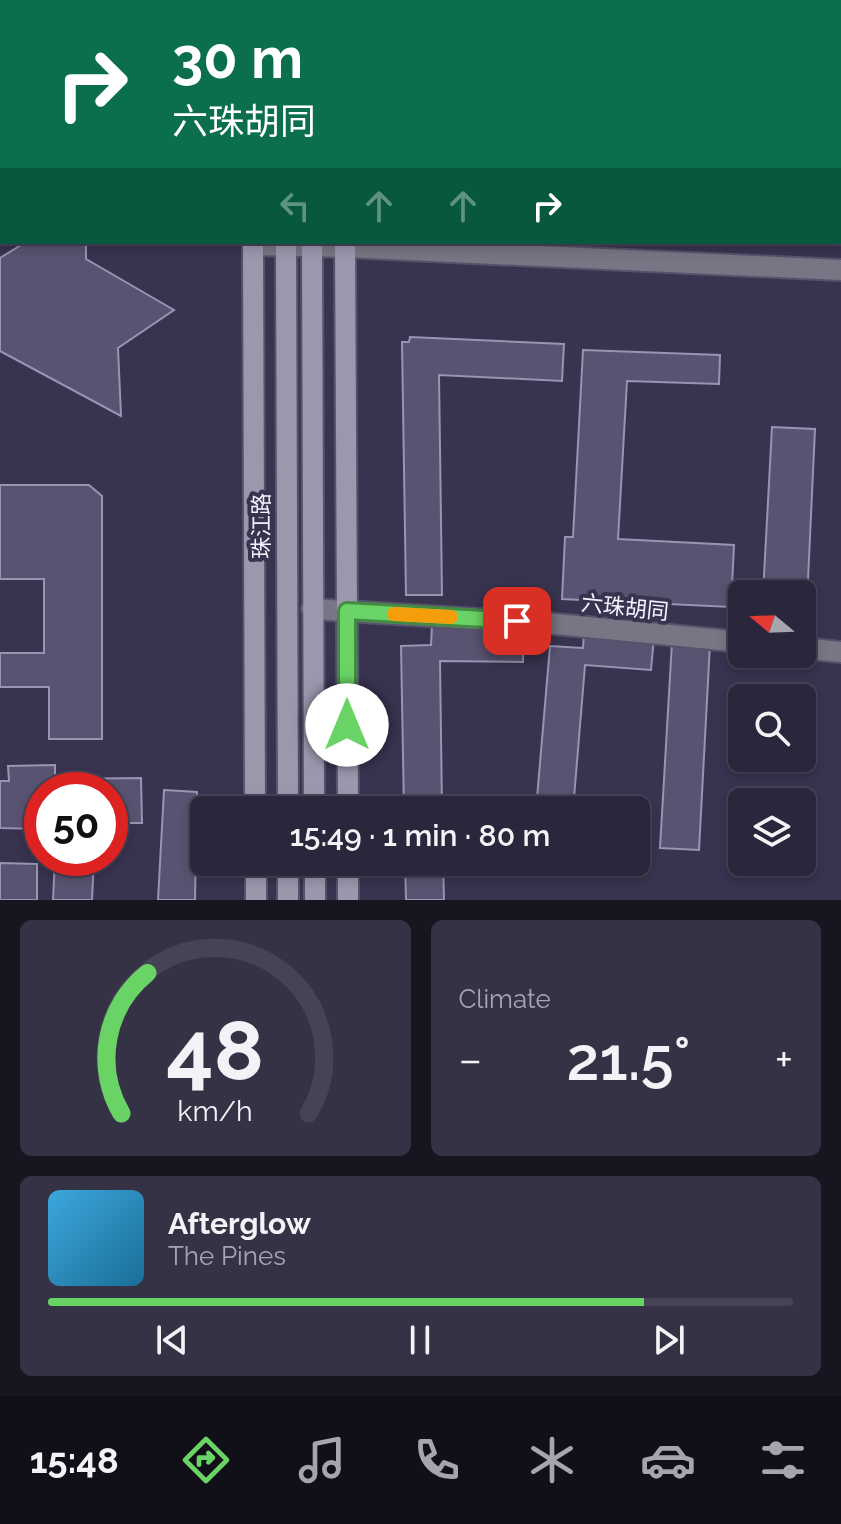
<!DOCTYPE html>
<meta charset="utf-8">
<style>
body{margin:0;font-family:Raleway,"Noto Sans SC",sans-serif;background:#363246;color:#f1f3f6;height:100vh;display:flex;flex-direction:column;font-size:30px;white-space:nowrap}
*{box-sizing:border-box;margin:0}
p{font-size:26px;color:#a5a5af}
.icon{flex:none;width:44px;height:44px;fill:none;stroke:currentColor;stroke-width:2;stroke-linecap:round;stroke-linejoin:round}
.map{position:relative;height:900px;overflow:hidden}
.sheet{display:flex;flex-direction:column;gap:20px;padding:20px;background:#171520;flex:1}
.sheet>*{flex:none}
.guide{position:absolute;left:0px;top:0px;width:842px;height:244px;box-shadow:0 4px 12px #0003,0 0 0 2px #464355;background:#0b6e4f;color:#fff;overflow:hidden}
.needle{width:52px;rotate:289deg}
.controls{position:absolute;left:728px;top:580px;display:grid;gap:16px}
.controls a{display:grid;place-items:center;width:88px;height:88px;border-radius:12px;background:#2a263b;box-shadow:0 4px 12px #0003,0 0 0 2px #464355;font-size:40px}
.speed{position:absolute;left:24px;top:772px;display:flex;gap:16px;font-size:40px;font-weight:700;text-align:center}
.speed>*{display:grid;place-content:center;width:104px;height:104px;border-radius:50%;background:#2a263b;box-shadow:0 4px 12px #0003,0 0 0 2px #464355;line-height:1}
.speed .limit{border:12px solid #d22;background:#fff;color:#111}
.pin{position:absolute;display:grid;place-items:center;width:68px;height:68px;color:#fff;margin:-34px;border-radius:16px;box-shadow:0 4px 12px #0006}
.me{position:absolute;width:88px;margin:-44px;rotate:0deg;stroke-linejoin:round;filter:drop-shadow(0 0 6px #0008)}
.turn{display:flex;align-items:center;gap:28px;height:168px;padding:0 40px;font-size:36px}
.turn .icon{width:104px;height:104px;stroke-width:2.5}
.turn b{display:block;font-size:56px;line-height:68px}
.lanes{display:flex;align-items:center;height:76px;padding:0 40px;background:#0003;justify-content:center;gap:40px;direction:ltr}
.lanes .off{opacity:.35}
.big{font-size:60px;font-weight:600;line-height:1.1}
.sheet .tile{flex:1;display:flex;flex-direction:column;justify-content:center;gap:12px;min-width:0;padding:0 28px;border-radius:12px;background:#363246}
.sheet .dial{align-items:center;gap:0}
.dial svg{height:208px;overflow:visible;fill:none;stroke:#464355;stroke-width:7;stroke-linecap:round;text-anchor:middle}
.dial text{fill:#f1f3f6;stroke:none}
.song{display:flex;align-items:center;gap:24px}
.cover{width:96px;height:96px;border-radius:12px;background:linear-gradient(135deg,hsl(200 70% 55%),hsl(200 70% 35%))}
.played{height:8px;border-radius:4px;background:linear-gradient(90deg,#69d465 80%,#464355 80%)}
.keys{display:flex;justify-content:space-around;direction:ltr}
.heat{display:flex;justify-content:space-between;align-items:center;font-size:44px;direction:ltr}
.sheet .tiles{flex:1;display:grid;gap:20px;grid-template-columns:1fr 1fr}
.tile:last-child{grid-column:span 2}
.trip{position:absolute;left:190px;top:796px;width:460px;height:80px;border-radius:12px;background:#2a263b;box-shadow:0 4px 12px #0003,0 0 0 2px #464355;font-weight:600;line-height:80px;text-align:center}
.tab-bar{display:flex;height:128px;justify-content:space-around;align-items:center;background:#110f18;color:#a5a5af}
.tab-bar .icon{width:56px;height:56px}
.tab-bar .on{color:#69d465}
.tab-bar b{font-size:36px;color:#f1f3f6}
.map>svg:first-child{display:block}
.built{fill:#433b5e}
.building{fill:#585370;stroke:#9993b4;stroke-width:2}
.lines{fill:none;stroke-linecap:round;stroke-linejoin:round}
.street-casing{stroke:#56526b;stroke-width:24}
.secondary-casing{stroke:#56526b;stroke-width:24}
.street{stroke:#787584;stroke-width:20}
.secondary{stroke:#9b98ae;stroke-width:20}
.route-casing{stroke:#448a42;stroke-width:20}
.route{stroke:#69d465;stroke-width:14}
.slow{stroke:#f59e0b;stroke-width:14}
.labels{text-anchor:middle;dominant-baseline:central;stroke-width:8;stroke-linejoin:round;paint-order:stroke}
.street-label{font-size:22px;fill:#f3f2fd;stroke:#38334f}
</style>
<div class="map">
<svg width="841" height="900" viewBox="0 0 841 900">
<rect width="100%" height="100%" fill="#38334f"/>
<path class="built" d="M424 0H742V2Z"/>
<path class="building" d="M10 0H79V2H6Z
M2 4V101L0 100Z
M21 242H86V259L174 310 118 348 121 416 0 351V258L21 245Z
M410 337 564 344 562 381 439 375 442 595H406L402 342H409Z
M583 350 720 355 719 384 627 381 618 539 734 545 731 607 562 599 565 537H573Z
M772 427 815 429 805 644H802V594H763Z
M0 485H89L102 496V739H49V687H0V653H44V579H0Z
M432 625 524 626 523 662 440 661 442 810H404L401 646 431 645Z
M584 631 654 637 651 670 585 665 573 810H536L550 646 583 648Z
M672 642 710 644 699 850 660 848Z
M55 765V779L141 778 142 823H110V790H42V829L0 828V781H9L8 766Z
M164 790 197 792 195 900H158Z
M55 858H94L92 900H53Z
M405 862H443L444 900H406Z
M0 863 37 864V900H0Z"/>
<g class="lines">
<g class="street-casing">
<path id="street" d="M253 245 345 247 841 270
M312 609 545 623 742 642
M802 648 841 652"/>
</g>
<g class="secondary-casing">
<path id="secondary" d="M265 2 266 0
M301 2V0
M329 2V0
M364 2V0
M253 242 255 810
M286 242 288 810
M312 242 314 810
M345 242 348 810
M256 862V900
M288 862V900
M315 862V900
M348 862V900"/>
</g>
<use href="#street" class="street"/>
<use href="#secondary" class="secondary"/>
</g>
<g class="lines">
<g class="route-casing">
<path id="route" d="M347 725V611L517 621"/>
</g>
<use href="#route" class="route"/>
<path class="slow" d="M394 614 451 617"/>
</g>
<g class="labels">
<g class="street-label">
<text transform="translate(261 526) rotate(-90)">珠江路</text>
<text transform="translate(625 607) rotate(6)">六珠胡同</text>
</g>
</g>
</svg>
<div class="controls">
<a><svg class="needle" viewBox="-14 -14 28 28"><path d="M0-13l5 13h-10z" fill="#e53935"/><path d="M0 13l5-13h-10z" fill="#a5a5af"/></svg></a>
<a><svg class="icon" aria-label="search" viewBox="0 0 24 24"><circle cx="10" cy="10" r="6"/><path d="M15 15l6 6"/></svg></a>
<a><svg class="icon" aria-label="layers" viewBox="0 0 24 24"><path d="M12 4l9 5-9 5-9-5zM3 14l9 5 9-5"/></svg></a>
</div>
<div class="speed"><div class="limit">50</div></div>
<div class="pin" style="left:517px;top:621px;background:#d93025"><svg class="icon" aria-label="arrive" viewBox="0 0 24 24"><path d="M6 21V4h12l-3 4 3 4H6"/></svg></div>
<svg class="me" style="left:347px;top:725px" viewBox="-20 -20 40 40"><circle r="19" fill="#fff"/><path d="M0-13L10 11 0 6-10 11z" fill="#69d465"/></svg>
<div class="trip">15:49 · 1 min · 80 m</div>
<div class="guide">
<div class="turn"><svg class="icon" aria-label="right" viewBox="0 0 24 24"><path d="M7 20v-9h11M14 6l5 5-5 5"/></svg><div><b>30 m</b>六珠胡同</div></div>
<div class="lanes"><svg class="icon off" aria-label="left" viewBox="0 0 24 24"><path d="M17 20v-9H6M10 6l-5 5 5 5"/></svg><svg class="icon off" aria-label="ahead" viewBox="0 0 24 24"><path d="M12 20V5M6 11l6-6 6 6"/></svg><svg class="icon off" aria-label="ahead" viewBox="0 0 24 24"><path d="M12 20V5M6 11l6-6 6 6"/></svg><svg class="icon" aria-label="right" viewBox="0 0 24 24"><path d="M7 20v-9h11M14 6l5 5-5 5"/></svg></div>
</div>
</div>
<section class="sheet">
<div class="tiles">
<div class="tile dial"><svg viewBox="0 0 100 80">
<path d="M14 69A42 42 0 1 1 86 69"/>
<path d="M14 69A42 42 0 0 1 24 15" stroke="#69d465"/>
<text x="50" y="56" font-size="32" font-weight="700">48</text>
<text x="50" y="72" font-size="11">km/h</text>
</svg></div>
<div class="tile"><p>Climate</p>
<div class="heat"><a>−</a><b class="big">21.5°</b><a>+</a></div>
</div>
<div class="tile">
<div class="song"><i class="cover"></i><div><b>Afterglow</b><p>The Pines</p></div></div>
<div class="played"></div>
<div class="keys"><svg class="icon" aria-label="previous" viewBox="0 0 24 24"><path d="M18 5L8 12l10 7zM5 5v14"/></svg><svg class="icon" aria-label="pause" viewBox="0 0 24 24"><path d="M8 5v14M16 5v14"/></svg><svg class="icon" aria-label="next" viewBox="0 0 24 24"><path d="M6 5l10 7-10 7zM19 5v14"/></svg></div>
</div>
</div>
</section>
<nav class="tab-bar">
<b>15:48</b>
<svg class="icon on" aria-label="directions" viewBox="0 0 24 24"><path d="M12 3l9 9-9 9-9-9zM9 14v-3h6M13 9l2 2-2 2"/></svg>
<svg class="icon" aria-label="music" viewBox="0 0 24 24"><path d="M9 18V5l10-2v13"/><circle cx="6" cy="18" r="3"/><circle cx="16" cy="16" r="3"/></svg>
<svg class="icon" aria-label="phone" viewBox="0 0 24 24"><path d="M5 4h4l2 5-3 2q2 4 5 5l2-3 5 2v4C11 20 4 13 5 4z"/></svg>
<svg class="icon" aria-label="climate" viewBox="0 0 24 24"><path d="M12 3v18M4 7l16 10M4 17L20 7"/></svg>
<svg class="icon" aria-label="car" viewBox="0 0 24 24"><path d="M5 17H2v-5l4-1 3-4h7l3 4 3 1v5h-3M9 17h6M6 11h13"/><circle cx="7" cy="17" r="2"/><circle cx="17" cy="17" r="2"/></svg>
<svg class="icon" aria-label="filters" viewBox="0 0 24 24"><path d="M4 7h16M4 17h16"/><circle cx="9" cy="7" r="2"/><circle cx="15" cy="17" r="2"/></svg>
</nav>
